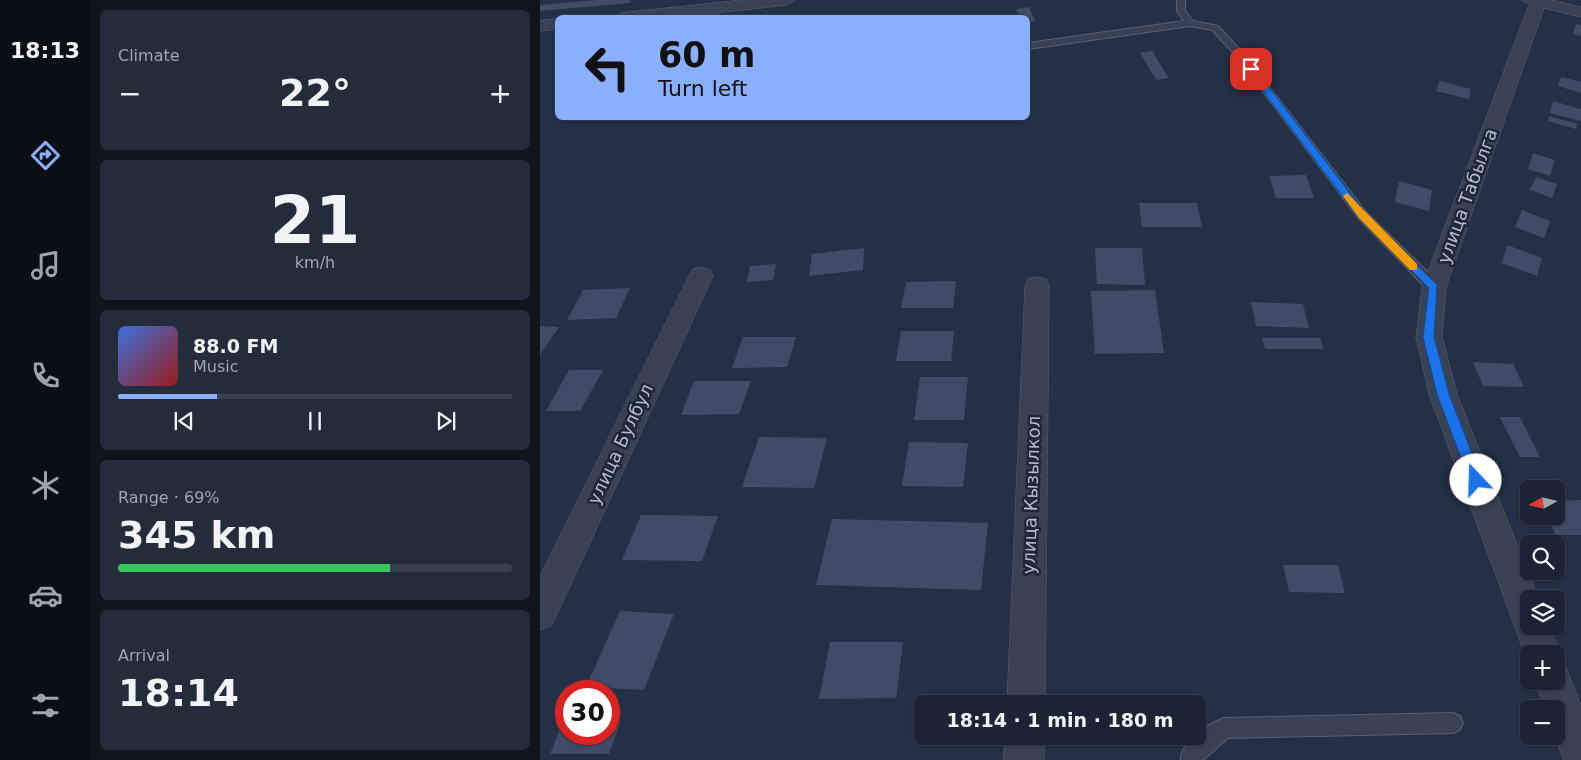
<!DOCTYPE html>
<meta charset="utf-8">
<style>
body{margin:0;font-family:"DejaVu Sans",sans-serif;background:#242c3c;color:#f1f3f6;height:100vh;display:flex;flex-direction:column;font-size:19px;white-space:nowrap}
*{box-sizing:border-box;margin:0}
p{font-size:16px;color:#a0a4ac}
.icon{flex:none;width:28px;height:28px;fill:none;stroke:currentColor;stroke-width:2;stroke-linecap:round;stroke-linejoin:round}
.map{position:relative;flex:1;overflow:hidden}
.sheet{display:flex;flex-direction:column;gap:10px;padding:10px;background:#0f141d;width:450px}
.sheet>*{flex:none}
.guide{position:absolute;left:15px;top:15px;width:475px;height:105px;border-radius:8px;box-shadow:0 1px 4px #0004,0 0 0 1px #39414f;background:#8aafff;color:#111;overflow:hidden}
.needle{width:32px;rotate:262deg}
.tools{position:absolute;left:980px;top:480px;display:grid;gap:10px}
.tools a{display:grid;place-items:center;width:45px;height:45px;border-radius:8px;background:#1b2434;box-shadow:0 1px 4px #0004,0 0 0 1px #39414f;font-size:25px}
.speed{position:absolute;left:15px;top:680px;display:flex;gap:10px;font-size:25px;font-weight:700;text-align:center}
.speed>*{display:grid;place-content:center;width:65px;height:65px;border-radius:50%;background:#1b2434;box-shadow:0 1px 4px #0004,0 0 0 1px #39414f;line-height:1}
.speed .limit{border:8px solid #d22;background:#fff;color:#111}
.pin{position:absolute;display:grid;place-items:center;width:42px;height:42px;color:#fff;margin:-21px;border-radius:10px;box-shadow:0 2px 8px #0006}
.me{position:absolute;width:55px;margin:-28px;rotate:339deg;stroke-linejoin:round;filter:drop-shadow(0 0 4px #0008)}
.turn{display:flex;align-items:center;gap:18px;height:105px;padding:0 20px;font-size:22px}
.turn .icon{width:65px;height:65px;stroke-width:2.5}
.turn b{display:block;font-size:35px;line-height:42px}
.big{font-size:38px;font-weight:700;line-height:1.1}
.sheet .card{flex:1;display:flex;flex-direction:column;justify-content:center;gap:8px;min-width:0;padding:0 18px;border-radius:8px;background:#242c3c}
.sheet .dial{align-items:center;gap:0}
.dial b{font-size:65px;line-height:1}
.song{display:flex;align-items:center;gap:15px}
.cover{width:60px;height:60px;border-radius:8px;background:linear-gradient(135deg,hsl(220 70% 55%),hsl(0 70% 35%))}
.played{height:5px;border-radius:2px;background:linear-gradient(90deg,#8aafff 25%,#39414f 25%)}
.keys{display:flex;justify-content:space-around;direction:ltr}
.heat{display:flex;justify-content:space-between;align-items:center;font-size:28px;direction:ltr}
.charge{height:8px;border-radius:4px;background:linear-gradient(90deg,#34c759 69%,#39414f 0)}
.trip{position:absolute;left:374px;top:695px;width:292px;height:50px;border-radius:8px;background:#1b2434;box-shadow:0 1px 4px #0004,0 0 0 1px #39414f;font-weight:700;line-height:50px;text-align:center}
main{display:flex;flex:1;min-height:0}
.tab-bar{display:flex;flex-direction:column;width:90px;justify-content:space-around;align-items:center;background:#0b0e15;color:#a0a4ac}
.tab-bar .icon{width:35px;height:35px}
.tab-bar .active{color:#8aafff}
.tab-bar b{font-size:22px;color:#f1f3f6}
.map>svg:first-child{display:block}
.building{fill:#404c66}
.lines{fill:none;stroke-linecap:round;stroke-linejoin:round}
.service-casing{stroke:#576072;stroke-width:2}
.minor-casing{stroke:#576072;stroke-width:1}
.tertiary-casing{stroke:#576072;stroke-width:1}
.service{fill:#394255;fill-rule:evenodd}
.minor{fill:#394255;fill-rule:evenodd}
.tertiary{fill:#394255;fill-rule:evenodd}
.route{fill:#1a73e8;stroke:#114b97}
.slow{fill:#f59e0b}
.labels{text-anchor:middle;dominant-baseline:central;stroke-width:5;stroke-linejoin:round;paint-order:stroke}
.street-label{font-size:18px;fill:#b6bece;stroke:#1d273a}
</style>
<main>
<nav class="tab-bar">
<b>18:13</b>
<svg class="icon active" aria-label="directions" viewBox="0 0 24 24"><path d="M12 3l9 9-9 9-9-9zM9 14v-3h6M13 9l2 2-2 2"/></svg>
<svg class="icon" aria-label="music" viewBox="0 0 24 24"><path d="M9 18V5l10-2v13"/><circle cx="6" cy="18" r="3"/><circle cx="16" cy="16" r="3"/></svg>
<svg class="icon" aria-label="phone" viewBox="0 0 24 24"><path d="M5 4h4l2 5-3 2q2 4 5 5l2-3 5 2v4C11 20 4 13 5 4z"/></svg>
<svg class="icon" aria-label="climate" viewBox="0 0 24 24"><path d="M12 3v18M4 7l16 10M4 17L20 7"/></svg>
<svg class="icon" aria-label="car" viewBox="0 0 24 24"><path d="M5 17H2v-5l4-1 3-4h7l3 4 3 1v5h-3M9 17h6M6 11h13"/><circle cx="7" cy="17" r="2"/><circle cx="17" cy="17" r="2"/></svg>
<svg class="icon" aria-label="filters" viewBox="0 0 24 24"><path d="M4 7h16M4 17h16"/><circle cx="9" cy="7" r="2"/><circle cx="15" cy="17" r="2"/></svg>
</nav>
<section class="sheet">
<div class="card"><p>Climate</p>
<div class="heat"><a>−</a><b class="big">22°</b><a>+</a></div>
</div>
<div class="card dial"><b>21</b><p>km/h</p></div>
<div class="card">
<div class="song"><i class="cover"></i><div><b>88.0 FM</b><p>Music</p></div></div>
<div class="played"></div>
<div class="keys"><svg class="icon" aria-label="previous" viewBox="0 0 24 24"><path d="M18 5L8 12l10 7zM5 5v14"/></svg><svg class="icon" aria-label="pause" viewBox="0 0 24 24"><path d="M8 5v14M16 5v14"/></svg><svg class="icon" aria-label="next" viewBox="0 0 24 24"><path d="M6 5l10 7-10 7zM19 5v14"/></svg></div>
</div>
<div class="card"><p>Range · 69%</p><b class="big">345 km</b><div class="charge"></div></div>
<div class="card"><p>Arrival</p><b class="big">18:14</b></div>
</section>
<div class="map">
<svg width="1041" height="760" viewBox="0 0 1041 760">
<rect width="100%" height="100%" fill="#243045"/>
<path class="building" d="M56 0H91L90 3 0 11V5Z
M489 7 495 21 488 22V18H479L476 9Z
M1036 24 1041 25V36L1033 34Z
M612 51 629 78 616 80 600 53Z
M1021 77 1041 82V93L1018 86Z
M899 81 931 89 929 99 896 91Z
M1013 101 1041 109V121L1010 113Z
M1009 116 1037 124 1036 129 1008 121Z
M993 153 1015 160 1010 176 988 169Z
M766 175 774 198H736L729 176Z
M996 177 1017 184 1012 198 990 190Z
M859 181 892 190 889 211 855 202Z
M599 203H657L662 227H602Z
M982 210 1010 221 1004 238 975 227Z
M967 245 1002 258 997 276 962 263Z
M324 248 323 270 269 276 272 254Z
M555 248H602L605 285 557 284Z
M236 264 233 280 207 282 210 266Z
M416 281 413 308H361L366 282Z
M90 288 76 318 27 320 43 290Z
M615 290 624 353 555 354 551 291Z
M711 302 763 304 769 328 716 326Z
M0 326 19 327 0 355Z
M361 331H414L411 361H356Z
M203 337H256L247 367 192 368Z
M722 338H780L783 349H725Z
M933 362 973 364 984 387 943 386Z
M29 370H63L40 411H6Z
M380 377H428L424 420H374Z
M154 381H211L199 414 141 415Z
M960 417H980L1000 457H980Z
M219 437 287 438 274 488 202 487Z
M369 442 428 443 423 487 362 486Z
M1041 500V535H1016L1006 516H1016V501Z
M101 515 178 516 162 561 82 560Z
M292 519 448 523 441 590 276 585Z
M743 565H798L805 593 749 592Z
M80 611 134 614 104 690 46 687Z
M290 642H363L356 698 279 699Z
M23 721H26V734H69V721H81L69 754H10Z"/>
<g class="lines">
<g class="service-casing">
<path id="service" d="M637 0H645V11L653 21 678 26 703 53 827 213 899 283 901 287 899 291H889L819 219 697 57 672 30 650 26 488 49V43L644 21 637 11Z
M913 713 920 716 923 723 920 730 913 733 688 738 663 760H641C639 744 670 723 684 718Z"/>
</g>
<g class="minor-casing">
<path id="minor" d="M982 0H1010L1041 7V17L1004 8 906 287 902 337 917 394 999 599H989V626H1010L1020 654 1016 663V654H989V665L889 394 876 337 882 287 989 5Z
M161 267 170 270 173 276 12 625 0 630V576L149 276 152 270Z
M497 277 506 279 509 286 505 704H467L485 286 488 279Z
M1016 664 1026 668 1041 705V760H1024L1015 736 1016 709H1005L995 681H1016Z
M466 736H504V760H464Z"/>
</g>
<g class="tertiary-casing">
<path id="tertiary" d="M203 0H255L247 5 130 18H73L81 13Z
M18 19V29L0 31V21Z"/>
</g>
<use href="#service" class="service"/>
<use href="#minor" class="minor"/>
<use href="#tertiary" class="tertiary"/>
</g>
<path class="route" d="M708 68H714L826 214 897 285 894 337 909 394 942 480 940 484H931L897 394 883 337 889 288 819 218 708 71Z"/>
<path class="slow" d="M807 193 877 264V270H870L819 218 803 196Z"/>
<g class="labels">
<g class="street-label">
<text transform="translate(927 196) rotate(-70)">улица Табылга</text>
<text transform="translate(80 444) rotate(-65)">улица Булбул</text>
<text transform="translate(491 495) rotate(-88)">улица Кызылкол</text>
</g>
</g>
</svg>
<div class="tools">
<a><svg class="needle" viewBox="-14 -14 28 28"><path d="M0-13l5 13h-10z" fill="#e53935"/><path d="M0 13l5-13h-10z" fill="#a0a4ac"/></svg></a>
<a><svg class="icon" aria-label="search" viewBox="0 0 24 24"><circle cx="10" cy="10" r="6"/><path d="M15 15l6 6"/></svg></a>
<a><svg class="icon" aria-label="layers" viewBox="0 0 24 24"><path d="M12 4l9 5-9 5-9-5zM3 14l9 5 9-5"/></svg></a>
<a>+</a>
<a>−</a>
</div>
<div class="speed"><div class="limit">30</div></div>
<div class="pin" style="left:711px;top:69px;background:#d93025"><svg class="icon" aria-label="arrive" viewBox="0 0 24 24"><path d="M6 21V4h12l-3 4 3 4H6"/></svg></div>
<svg class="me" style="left:936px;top:480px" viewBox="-20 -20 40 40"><circle r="19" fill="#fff"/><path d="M0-13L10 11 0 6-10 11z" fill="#1a73e8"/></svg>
<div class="trip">18:14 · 1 min · 180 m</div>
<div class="guide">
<div class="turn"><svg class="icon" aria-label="left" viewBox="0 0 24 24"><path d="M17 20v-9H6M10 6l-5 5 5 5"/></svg><div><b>60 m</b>Turn left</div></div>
</div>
</div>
</main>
